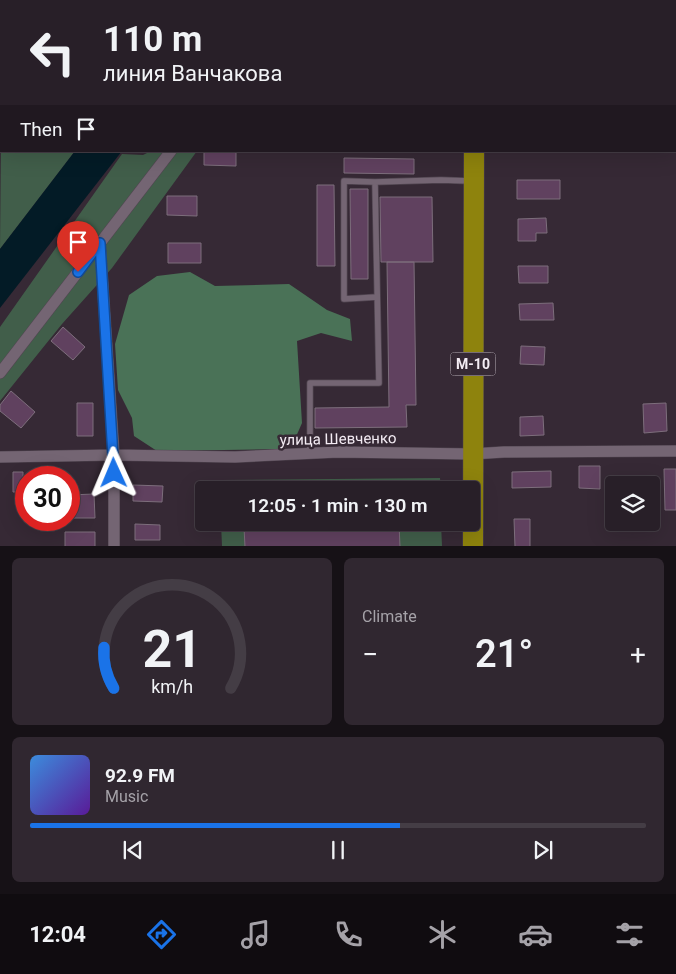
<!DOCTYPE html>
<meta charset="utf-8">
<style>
body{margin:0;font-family:Roboto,sans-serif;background:#302730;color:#f1f3f6;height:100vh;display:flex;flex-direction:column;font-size:19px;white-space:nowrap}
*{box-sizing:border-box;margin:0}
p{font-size:16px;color:#a5a2a8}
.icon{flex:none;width:28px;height:28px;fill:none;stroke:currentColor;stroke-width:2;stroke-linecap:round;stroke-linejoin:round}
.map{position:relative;height:546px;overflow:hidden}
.drawer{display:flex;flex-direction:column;gap:12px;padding:12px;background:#161116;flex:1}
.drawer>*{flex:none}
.guide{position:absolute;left:0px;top:0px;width:676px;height:152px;box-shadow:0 5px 20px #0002,0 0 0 1px #443d45;background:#281f28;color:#f1f3f6;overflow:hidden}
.controls{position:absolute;left:605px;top:476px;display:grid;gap:10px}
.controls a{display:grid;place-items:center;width:55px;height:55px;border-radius:5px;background:#281f28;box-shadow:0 5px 20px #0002,0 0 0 1px #443d45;font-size:25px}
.speed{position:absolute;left:15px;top:466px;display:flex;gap:10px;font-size:25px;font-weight:700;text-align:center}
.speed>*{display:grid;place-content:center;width:65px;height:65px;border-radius:50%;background:#281f28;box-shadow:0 5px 20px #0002,0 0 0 1px #443d45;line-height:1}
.speed .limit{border:8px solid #d22;background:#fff;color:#111}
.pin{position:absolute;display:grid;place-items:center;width:42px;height:42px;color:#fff;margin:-51px -21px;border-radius:50% 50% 50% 0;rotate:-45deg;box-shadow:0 0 5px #0007}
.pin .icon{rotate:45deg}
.me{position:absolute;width:55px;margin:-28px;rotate:359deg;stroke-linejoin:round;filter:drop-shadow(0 0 4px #0008)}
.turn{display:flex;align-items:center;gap:18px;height:105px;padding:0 20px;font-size:22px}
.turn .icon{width:65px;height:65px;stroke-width:2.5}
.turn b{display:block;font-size:35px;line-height:42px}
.then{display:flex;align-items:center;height:48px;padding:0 20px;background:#0003;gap:10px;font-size:19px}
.big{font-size:38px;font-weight:600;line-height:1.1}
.drawer .widget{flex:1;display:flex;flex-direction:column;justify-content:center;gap:8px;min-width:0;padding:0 18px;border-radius:8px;background:#302730}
.drawer .dial{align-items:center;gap:0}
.dial svg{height:130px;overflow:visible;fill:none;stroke:#443d45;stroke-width:7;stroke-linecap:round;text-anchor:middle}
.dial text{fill:#f1f3f6;stroke:none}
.song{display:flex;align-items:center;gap:15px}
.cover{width:60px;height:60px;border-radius:8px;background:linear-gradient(135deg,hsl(210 70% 55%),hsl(270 70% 35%))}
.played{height:5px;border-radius:2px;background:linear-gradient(90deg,#1a73e8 60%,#443d45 60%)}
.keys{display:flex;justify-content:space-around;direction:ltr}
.heat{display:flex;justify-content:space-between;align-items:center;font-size:28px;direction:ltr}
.drawer .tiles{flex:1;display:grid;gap:12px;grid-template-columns:1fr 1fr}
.widget:last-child{grid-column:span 2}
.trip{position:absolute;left:195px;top:481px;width:285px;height:50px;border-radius:5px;background:#281f28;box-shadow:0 5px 20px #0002,0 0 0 1px #443d45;font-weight:600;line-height:50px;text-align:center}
.tabs{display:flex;height:80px;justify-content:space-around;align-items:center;background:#100c10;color:#a5a2a8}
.tabs .icon{width:35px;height:35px}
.tabs .current{color:#1a73e8}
.tabs b{font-size:22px;color:#f1f3f6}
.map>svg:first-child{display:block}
.green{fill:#415e4a}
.forest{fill:#4a7257}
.water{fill:#031b26}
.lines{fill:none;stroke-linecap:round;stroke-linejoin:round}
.stream{stroke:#031b26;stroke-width:4.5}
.building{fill:#60415f;stroke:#7d6e7c}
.lane-casing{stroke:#514651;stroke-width:7}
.street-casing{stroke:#514651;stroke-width:12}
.secondary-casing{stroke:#514651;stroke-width:16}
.highway-casing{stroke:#514651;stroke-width:21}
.lane{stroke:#746573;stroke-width:5.5}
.street{stroke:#746573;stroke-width:11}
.secondary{stroke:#746573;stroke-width:15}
.highway{stroke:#8e830d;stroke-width:20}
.route-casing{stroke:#114b97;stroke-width:12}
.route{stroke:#1a73e8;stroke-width:9}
.labels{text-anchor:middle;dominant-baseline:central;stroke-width:5;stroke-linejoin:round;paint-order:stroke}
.shield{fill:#362935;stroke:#bbb2bb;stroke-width:1}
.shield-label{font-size:14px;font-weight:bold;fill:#f4ecf4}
.street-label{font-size:15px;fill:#f4ecf4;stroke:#362935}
</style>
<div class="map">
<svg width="676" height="547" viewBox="0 0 676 547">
<rect width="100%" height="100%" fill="#362935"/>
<path class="green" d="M1 134V151H75L0 249Z
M151 151H197L112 268 62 324 0 401V327L122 154 143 155Z
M440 478 441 490H221L220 480Z
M221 523H441L442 546H222Z"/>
<path class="forest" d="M190 272 215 286 289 284 327 310 350 319 352 341 321 333 297 341 302 423 295 439 284 449 157 451 134 436 132 418 118 390 115 344 129 295 157 276Z"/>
<path class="water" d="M75 151H122L0 308V249Z"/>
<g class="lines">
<path class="stream" d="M500 1V0"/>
</g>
<path class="building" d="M204 151H236V166L204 165Z
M344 158 414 159V174L344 173Z
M517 180H560V199H517Z
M317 185H334L335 266H317Z
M350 189H368V279H351Z
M167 196H197V216L167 215Z
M380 197H432L433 262H381Z
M546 218 547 233H536V241H518V219Z
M168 243H201V263H168Z
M387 262H414L416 405H406L407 427 315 428V408L389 407Z
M518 266H548V283H519Z
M553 303 554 320H520L519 304Z
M63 327 85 347 73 360 51 341Z
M521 346 545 347 544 365 520 364Z
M11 391 35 412 21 428 0 411V405Z
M77 403H93V436H77Z
M666 403 667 431 644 433 643 404Z
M543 416 544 435 520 436V417Z
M579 466H600V489L579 488Z
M664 469H676V510H665Z
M551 471V487L512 488V472Z
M13 472H23V492H13Z
M133 485 163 486 162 502 133 501Z
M94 494 95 518H69V495Z
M514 519H530V547H515Z
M399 523 400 547H245L244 527Z
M135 524 160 525V540H135Z
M65 532H95V547H65Z"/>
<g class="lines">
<g class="lane-casing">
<path id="lane" d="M375 182 344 181V299L377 297
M310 453V383H379L375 182 441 180 470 181"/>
</g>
<g class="street-casing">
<path id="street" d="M0 10H1
M675 27H676
M100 243 114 455V547
M0 373 171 151
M0 457 114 455 235 457 338 452 472 454 504 452 676 451"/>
</g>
<g class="secondary-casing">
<path id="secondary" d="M84 1 85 0
M0 120 1 118"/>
</g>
<g class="highway-casing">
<path id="highway" d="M474 1V0
M473 547 474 151"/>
</g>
<use href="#lane" class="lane"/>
<use href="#street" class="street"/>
<use href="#secondary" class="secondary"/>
<use href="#highway" class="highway"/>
</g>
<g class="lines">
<g class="route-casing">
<path id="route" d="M78 272 100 243 114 473"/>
</g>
<use href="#route" class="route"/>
</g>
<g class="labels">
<rect class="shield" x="450.5" y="352.5" width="45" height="23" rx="4"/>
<g class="shield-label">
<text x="473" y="364">М-10</text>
</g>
<g class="street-label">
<text transform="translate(338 439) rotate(-1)">улица Шевченко</text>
</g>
</g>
</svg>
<div class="controls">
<a><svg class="icon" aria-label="layers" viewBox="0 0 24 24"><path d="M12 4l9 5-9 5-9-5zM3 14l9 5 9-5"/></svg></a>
</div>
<div class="speed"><div class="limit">30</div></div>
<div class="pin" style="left:78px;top:272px;background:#d93025"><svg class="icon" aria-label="arrive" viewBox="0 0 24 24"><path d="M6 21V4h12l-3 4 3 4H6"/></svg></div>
<svg class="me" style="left:114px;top:473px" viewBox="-20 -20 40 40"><path d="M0-17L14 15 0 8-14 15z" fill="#1a73e8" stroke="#fff" stroke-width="4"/></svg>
<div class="trip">12:05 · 1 min · 130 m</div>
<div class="guide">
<div class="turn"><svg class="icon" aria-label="left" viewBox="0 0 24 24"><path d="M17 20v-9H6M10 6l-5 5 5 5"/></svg><div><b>110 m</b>линия Ванчакова</div></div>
<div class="then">Then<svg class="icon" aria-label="arrive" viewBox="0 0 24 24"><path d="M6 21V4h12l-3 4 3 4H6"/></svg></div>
</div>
</div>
<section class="drawer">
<div class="tiles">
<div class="widget dial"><svg viewBox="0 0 100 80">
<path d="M14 69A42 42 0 1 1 86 69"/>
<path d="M14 69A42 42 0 0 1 8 44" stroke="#1a73e8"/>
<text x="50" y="56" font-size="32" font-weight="700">21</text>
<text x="50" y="72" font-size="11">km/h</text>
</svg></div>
<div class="widget"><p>Climate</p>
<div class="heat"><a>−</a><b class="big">21°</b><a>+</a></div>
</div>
<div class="widget">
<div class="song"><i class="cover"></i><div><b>92.9 FM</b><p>Music</p></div></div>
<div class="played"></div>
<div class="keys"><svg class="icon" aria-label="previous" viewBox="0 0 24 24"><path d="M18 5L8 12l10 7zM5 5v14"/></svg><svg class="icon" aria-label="pause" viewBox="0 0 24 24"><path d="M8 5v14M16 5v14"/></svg><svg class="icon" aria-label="next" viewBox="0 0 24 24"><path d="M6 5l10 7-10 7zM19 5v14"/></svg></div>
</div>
</div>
</section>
<nav class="tabs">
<b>12:04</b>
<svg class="icon current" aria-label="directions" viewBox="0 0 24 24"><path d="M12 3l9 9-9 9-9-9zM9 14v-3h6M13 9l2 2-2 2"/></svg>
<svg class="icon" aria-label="music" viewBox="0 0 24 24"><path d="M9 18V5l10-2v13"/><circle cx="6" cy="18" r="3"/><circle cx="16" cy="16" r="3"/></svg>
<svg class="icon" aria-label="phone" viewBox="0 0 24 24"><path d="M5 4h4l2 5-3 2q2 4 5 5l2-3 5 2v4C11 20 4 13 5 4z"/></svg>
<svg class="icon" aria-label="climate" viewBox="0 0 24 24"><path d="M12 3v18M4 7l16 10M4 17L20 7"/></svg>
<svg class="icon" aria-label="car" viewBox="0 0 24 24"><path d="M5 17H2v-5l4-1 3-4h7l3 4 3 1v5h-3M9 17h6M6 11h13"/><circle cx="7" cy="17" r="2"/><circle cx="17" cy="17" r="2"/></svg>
<svg class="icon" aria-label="filters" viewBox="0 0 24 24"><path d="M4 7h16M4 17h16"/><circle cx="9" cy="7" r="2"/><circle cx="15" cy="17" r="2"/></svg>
</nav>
